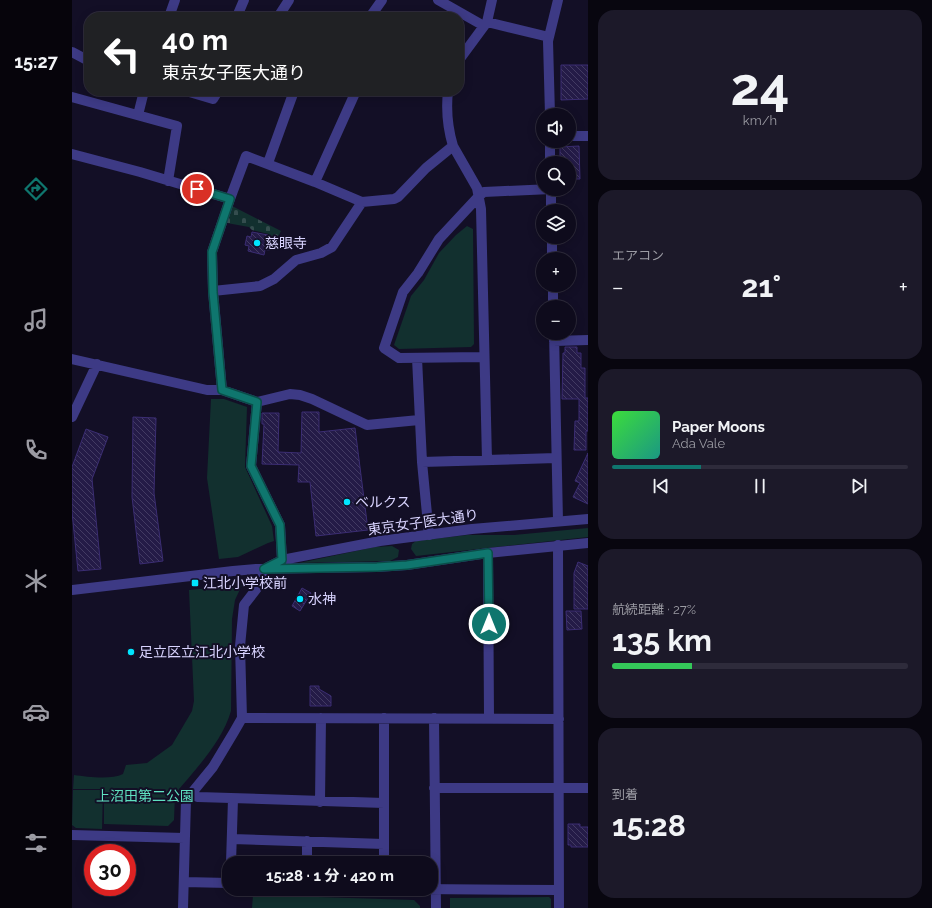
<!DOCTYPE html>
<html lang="ja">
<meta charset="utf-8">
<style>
body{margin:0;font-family:Raleway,"Noto Sans JP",sans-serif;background:#1c1929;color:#f1f3f6;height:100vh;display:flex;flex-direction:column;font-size:15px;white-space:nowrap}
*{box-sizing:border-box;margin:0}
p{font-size:13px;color:#9b9ba3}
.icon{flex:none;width:22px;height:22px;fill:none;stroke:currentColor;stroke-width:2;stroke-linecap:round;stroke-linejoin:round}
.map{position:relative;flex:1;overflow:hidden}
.drawer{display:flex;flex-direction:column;gap:10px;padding:10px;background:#08060f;width:344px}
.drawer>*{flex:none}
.top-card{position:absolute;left:12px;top:12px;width:380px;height:84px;border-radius:16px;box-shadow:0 2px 10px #0003,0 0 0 1px #2e2b3b;background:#202124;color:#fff;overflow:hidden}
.fabs{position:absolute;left:464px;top:108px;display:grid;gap:8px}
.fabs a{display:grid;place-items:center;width:40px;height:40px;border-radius:50%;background:#0e0b1c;box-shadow:0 2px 10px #0003,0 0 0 1px #2e2b3b;font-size:20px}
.speed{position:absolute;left:12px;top:844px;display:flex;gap:8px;font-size:20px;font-weight:700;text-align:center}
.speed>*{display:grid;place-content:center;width:52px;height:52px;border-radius:50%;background:#0e0b1c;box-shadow:0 2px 10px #0003,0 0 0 1px #2e2b3b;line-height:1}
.speed .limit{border:6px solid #d22;background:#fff;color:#111}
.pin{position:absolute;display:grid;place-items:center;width:34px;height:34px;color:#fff;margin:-17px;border:2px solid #fff;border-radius:50%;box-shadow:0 1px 4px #0007}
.me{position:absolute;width:44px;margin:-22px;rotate:0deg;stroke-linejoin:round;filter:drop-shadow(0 0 3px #0008)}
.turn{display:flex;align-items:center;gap:14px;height:84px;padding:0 12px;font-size:18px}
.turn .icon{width:52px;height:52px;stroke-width:2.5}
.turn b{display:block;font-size:28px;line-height:34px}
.big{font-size:30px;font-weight:700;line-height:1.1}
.drawer .tile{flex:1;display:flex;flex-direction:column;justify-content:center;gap:6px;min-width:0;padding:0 14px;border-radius:16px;background:#1c1929}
.drawer .dial{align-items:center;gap:0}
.dial b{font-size:52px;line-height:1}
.song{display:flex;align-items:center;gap:12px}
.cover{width:48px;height:48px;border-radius:6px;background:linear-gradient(135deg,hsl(120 70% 55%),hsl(170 70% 35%))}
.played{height:4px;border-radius:2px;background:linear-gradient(90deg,#0f766e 30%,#2e2b3b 30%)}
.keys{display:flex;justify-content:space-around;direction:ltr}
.heat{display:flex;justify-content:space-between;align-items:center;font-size:22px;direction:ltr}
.charge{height:6px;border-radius:3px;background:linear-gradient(90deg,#34c759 27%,#2e2b3b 0)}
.trip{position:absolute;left:150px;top:856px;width:216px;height:40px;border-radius:16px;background:#0e0b1c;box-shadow:0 2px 10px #0003,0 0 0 1px #2e2b3b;font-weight:700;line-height:40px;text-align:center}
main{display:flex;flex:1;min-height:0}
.menu{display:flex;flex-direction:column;width:72px;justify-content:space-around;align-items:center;background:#06040b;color:#9b9ba3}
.menu .icon{width:28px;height:28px}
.menu .selected{color:#0f766e}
.menu b{font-size:18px;color:#f1f3f6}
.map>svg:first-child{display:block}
.green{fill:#12302f}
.cemetery{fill:url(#cemetery-stones)}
.building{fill:url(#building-back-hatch);stroke:#3b2d73}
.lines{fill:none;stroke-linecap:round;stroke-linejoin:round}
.minor{stroke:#3d3a85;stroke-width:10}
.tertiary{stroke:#3d3a85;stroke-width:10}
.route-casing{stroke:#0a4d48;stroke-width:10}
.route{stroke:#0f766e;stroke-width:7}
.poi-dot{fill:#00e5ff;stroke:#130f26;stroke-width:1.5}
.labels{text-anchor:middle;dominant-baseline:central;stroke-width:4;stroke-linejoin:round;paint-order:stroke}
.poi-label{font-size:14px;fill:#d9d4ff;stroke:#130f26;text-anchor:start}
.street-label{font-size:14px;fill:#d9d4ff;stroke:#130f26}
.park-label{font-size:14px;fill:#5fe0c0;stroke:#130f26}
</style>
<main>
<nav class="menu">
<b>15:27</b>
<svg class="icon selected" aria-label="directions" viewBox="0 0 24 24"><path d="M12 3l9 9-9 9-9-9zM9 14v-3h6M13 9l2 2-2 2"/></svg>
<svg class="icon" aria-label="music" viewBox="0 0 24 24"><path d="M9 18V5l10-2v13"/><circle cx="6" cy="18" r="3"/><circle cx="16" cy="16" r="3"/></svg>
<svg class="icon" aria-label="phone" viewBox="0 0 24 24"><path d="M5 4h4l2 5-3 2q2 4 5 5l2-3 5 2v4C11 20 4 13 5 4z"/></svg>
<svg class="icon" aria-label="climate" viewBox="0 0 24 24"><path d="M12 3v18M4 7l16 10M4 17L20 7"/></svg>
<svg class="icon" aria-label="car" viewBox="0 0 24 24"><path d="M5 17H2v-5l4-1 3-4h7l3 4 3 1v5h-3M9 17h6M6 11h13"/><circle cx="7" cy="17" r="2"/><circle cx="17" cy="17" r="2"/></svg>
<svg class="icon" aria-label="filters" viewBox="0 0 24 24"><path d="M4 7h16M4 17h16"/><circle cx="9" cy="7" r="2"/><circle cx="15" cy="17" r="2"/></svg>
</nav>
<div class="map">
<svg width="516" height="908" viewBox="0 0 516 908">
<defs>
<pattern id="cemetery-stones" width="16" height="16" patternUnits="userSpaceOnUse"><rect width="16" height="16" fill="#12302f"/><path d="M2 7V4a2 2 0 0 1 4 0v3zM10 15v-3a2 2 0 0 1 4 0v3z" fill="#344d4e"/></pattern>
<pattern id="building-back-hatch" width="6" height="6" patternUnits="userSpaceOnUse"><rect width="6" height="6" fill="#241b47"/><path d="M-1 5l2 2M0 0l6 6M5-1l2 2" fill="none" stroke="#433b63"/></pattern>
</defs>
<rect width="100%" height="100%" fill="#130f26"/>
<path class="green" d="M395 226 401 229 402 344 399 347 327 349 322 345 339 296 352 280 367 253 384 235Z
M139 399H152L175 407 173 467 200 526 202 541 196 543 166 557 147 559 135 478Z
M516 528V537L344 556 339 549 340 544 344 541 395 535H442Z
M320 546 327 550 326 557 318 561 227 563 303 547Z
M170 585 163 600 160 619 159 711C150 742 123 770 103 794L102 820 96 826 32 824V789H1L2 775C16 777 39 780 51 774L54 765 75 763 100 745 120 711 122 701 117 590Z
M1 790H31L30 829 4 828 0 825Z
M181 895 342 900 348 906V908H180Z
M477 897 479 899V908H378V898Z"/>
<path class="cemetery" d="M160 206 209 231 204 241 197 239V234L180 230 177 227 155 223Z"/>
<path class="building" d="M489 65H516V99L489 100Z
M507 146 508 179H497V163H488V147Z
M180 232 196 235 195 240 200 241 198 250H193L192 255 176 251 177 246 173 245 175 236 179 237Z
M493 347H505V353H509V368H513V398H516V431H514V450H502L503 421H507V399H490L491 353H493Z
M230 412H247V432L283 428 296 530 244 536 238 482H226L227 465 190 464 192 424H190V413H207L206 452 229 453Z
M61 417 84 418 82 493 91 561 68 564 60 497Z
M14 429 36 437 20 479 29 569 6 571 0 512V467Z
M516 453V504L501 497 508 483 503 481Z
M506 562 516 566V609H502V573Z
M230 588 239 593 228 611 220 606Z
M494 611H509L510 629 495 630Z
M238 686H247V689L259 696V706H238Z
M496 824H508V827H516V847H499V845H496Z"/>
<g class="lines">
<path class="minor" d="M366 0 412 26
M97 17 103 0
M169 17 166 14 172 0
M206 17 217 0
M298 17 310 0
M415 22 477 37
M0 52 17 61
M387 60 415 22 420 0
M114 91 141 99 146 91
M376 91C374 109 376 129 381 146L405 188 409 209 415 460
M0 97 105 126 96 181
M66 115 72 91
M478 115 476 41 486 0
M497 136H516
M478 141V163
M0 154 68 172 158 199
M196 163 222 91
M243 182 284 91
M479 189V211
M480 237V259
M481 285V307
M141 291 188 286 202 279 224 260 249 253 260 247 290 202
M482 333 486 521
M482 341 516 340
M412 357 327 358 312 348 331 292 346 273 367 239 408 195 412 192 479 189
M345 358 350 462 357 535
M0 359 135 390H150L185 402 218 394 228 395 240 399 295 425 347 420
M150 390 141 291 140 252 158 199 174 156 243 182 290 202 322 199 326 197 354 168 381 146
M185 402 179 466 208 525 210 560
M0 417 25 364
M350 462 484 458
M486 545 487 908
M416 553 417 718
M170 718 487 719
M312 718V863
M362 718 364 908
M362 788H516
M118 794 126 797 312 803
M248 802 249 718
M0 835 112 838
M160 839 312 844
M159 863 161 799
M235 863V841
M112 882 157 883
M346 889 487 890
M111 908 114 800 141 767 162 732 170 718 168 646 172 605 189 583 192 569"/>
<path class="tertiary" d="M196 567 210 560 308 541 400 529 516 519
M0 590 161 571 184 569 305 567 335 565 416 553 516 543"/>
</g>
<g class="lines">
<g class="route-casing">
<path id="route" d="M125 189 158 199 140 252 141 292 150 390 185 402 179 466 208 525 210 560 192 569 305 567 335 565 416 553 417 624"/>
</g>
<use href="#route" class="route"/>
</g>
<g class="poi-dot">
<circle cx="185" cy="243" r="4"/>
<circle cx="275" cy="502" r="4"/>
<rect x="119" y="579" width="8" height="8" rx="2"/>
<circle cx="228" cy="599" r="4"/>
<circle cx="59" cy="652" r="4"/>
</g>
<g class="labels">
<g class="poi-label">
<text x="193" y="243">慈眼寺</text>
<text x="283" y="502">ベルクス</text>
<text x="131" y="583">江北小学校前</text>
<text x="236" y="599">水神</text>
<text x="67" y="652">足立区立江北小学校</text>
</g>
<g class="street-label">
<text transform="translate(351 522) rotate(-8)">東京女子医大通り</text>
</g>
<g class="park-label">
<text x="73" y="796">上沼田第二公園</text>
</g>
</g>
</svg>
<div class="fabs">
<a><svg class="icon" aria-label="sound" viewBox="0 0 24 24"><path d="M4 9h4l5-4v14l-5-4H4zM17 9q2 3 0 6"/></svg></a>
<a><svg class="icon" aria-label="search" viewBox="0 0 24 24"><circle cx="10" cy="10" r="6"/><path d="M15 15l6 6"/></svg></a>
<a><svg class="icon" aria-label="layers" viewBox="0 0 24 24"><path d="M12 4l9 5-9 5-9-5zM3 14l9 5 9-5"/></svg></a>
<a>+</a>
<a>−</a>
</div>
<div class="speed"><div class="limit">30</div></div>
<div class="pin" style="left:125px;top:189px;background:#d93025"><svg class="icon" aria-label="arrive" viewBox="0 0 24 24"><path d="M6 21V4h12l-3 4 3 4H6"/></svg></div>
<svg class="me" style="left:417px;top:624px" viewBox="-20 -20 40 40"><circle r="17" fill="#0f766e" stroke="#fff" stroke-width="3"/><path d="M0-11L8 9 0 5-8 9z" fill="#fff"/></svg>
<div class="trip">15:28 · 1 分 · 420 m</div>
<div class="top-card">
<div class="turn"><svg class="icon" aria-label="left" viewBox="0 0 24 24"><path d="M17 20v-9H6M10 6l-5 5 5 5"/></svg><div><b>40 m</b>東京女子医大通り</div></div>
</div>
</div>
<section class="drawer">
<div class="tile dial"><b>24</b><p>km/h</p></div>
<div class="tile"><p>エアコン</p>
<div class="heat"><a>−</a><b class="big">21°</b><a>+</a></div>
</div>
<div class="tile">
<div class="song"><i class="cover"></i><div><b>Paper Moons</b><p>Ada Vale</p></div></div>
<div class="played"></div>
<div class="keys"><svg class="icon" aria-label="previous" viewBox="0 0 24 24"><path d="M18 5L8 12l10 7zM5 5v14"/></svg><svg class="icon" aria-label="pause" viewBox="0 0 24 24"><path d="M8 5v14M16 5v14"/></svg><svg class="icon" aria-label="next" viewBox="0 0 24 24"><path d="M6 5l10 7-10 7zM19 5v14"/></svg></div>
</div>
<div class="tile"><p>航続距離 · 27%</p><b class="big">135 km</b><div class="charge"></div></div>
<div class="tile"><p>到着</p><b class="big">15:28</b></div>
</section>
</main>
